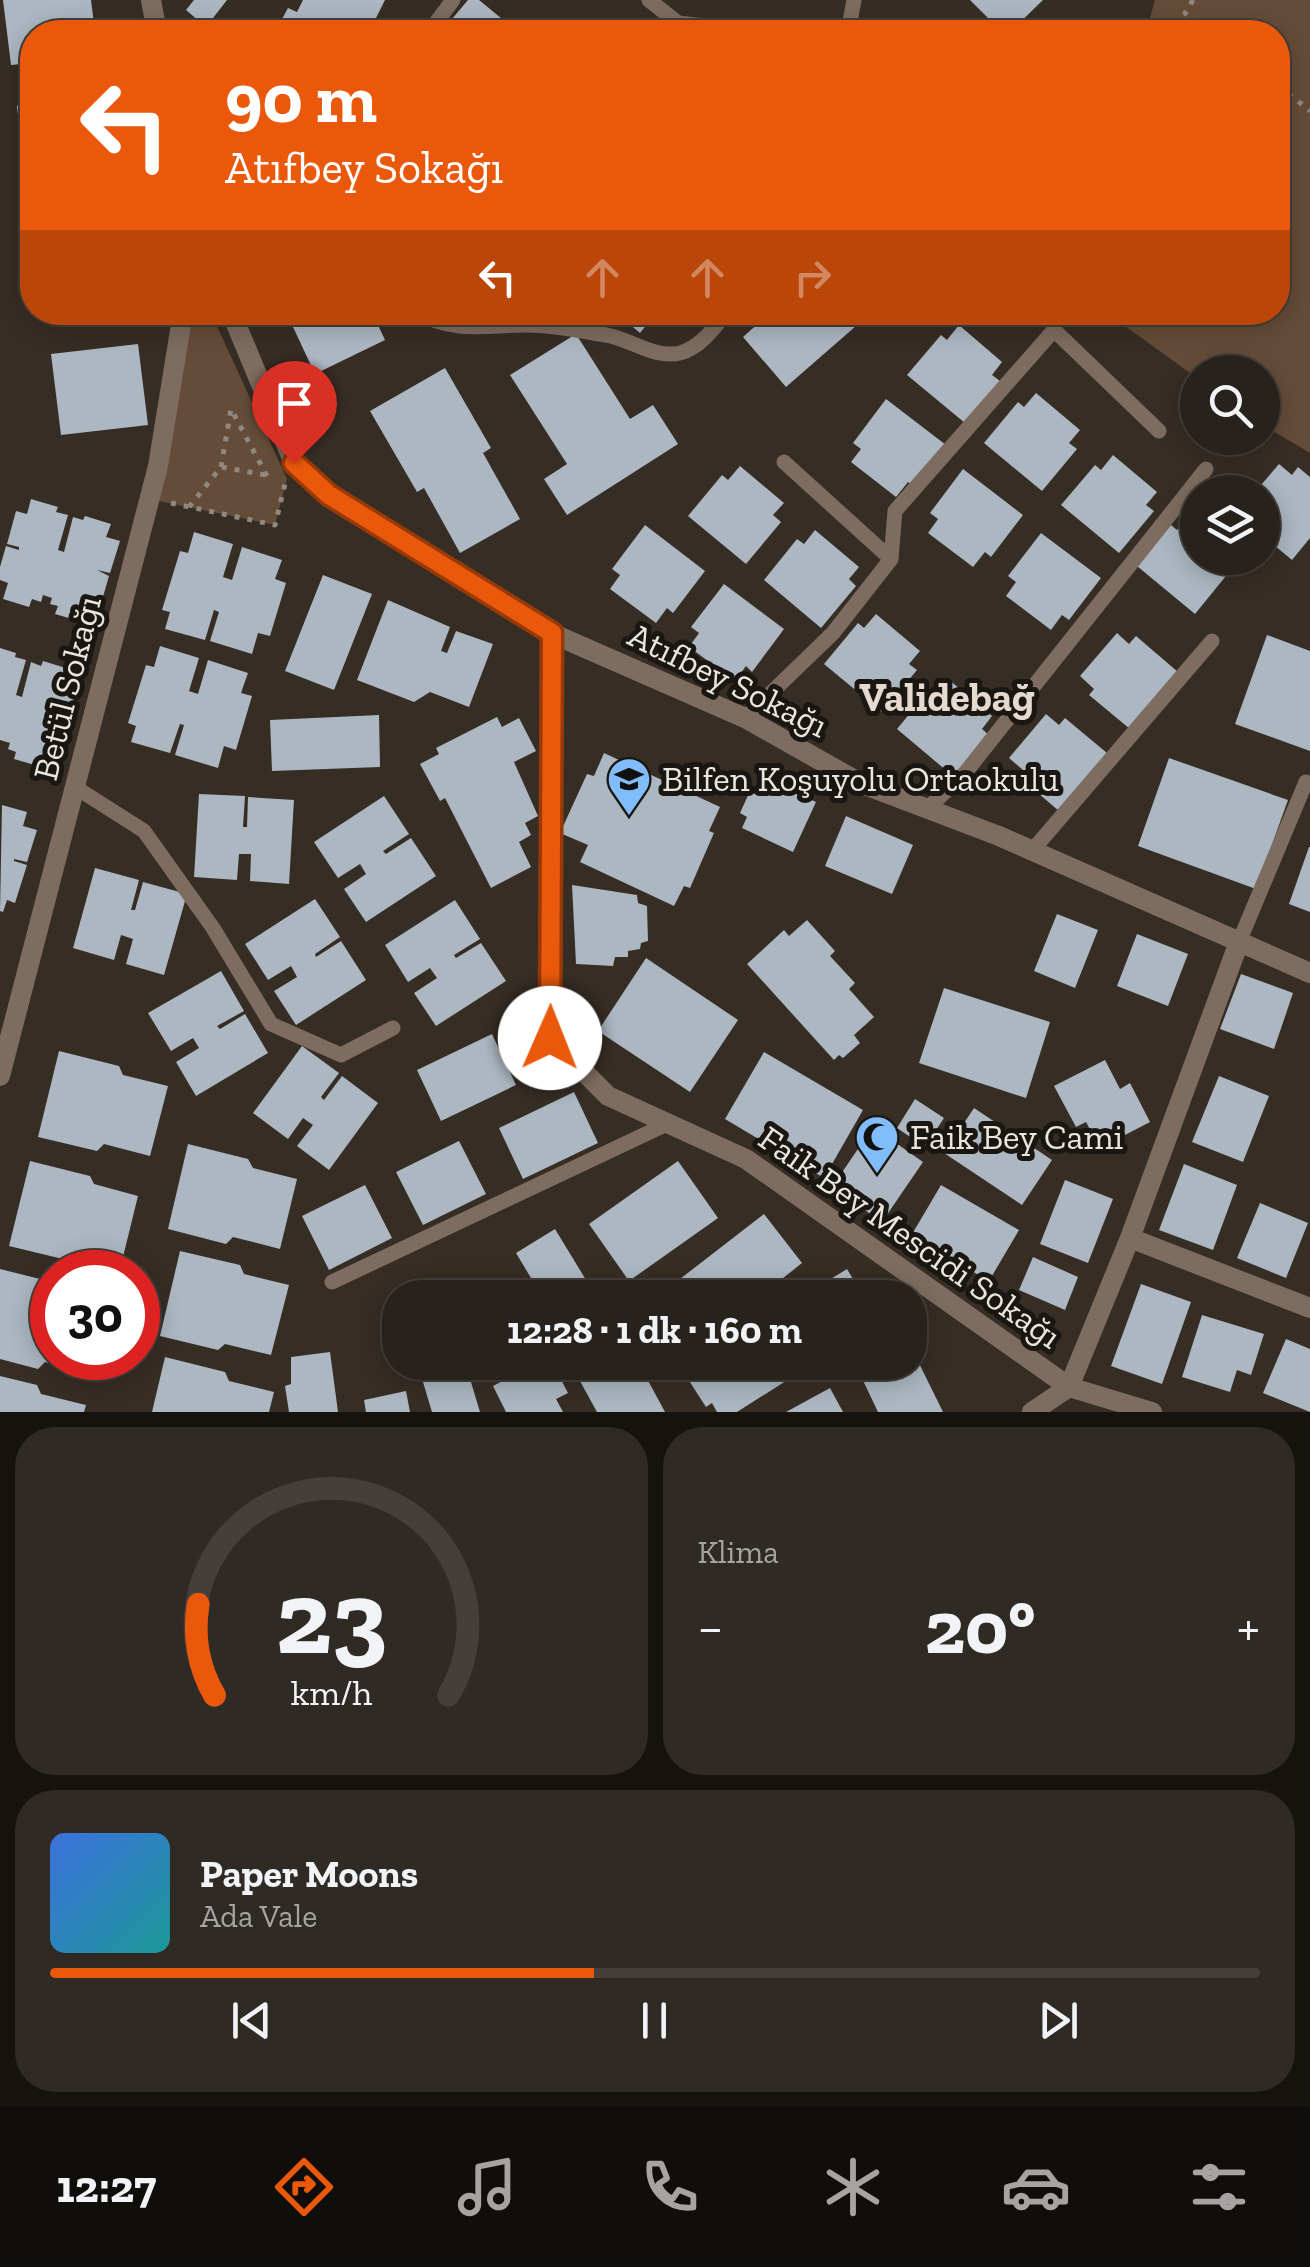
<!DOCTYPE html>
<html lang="tr">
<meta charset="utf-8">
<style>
body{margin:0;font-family:"Zilla Slab",serif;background:#302a25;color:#f1f3f6;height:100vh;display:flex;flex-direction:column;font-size:38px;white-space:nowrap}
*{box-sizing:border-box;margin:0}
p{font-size:32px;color:#a5a4a3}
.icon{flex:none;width:55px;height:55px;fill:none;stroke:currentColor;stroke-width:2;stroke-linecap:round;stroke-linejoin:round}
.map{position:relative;height:1412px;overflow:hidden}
.details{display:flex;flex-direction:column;gap:15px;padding:15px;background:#16130f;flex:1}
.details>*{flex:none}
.hud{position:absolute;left:20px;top:20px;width:1270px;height:305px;border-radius:40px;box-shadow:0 5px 25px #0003,0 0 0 2px #443f3b;background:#ea580c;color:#fff;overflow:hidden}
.controls{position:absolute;left:1180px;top:355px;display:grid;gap:20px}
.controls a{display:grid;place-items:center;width:100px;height:100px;border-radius:50%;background:#28221c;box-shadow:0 5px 25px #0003,0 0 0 2px #443f3b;font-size:50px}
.speed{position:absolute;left:30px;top:1250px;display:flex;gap:20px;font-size:50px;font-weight:700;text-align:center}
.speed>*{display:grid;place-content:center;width:130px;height:130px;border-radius:50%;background:#28221c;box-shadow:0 5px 25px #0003,0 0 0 2px #443f3b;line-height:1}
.speed .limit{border:15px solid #d22;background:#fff;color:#111}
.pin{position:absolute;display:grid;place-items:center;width:85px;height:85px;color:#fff;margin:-102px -42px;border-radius:50% 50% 50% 0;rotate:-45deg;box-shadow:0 0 10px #0007}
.pin .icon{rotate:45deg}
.me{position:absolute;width:110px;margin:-55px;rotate:1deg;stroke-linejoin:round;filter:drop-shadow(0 0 8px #0008)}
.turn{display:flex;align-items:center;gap:35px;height:210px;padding:0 40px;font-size:45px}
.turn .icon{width:130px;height:130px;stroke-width:2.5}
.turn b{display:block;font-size:70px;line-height:85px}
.lanes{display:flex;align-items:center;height:95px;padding:0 40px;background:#0003;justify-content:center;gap:50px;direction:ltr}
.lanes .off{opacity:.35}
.big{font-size:75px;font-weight:700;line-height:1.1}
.details .tile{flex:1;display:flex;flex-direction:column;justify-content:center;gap:15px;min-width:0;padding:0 35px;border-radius:40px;background:#302a25}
.details .dial{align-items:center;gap:0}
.dial svg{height:260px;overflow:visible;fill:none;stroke:#443f3b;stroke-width:7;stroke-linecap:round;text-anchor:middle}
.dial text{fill:#f1f3f6;stroke:none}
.song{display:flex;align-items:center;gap:30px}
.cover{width:120px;height:120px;border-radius:15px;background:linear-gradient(135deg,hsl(220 70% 55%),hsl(180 70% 35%))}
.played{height:10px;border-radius:5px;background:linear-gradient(90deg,#ea580c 45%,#443f3b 45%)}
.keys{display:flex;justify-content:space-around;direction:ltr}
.heat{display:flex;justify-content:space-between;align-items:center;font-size:55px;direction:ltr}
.details .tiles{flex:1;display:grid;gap:15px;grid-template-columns:1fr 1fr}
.tile:last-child{grid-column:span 2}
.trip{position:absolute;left:382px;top:1280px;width:545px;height:100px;border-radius:40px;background:#28221c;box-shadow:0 5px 25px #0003,0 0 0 2px #443f3b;font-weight:700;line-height:100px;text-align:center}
.menu{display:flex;height:160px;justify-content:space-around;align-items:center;background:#100e0b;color:#a5a4a3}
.menu .icon{width:70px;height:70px}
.menu .selected{color:#ea580c}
.menu b{font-size:45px;color:#f1f3f6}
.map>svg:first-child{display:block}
.green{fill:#644c38}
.building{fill:#acb7c1}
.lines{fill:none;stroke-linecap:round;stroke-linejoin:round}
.path{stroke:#8f8881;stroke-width:5;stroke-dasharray:5 8;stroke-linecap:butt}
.lane{stroke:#7d6c5f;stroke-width:15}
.street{stroke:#7d6c5f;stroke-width:20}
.route-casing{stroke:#983908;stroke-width:25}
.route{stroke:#ea580c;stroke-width:18}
.labels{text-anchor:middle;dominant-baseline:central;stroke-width:10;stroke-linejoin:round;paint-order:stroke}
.street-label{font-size:35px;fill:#ebe5e0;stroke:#1a1612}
.poi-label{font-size:35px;fill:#ebe5e0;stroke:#1a1612;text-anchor:start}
.quarter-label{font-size:40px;font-weight:bold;fill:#e6dad0;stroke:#1a1612}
</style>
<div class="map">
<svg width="1310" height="1412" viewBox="0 0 1310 1412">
<rect width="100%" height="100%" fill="#362d25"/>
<path class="green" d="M1155 0H1310V453L1263 425 1262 372H1198L1197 378 1107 313 1278 312V32H1146Z
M179 313H211L287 479 275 525 149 499Z"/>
<path class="building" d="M3 0H91L95 32H32V63L11 65Z
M194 0H227L206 27 186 10Z
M303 0H385L369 32H275L288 8 297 12Z
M468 0H479L518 32H441Z
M970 0H1043L1010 32H1002Z
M32 105V187H26L17 106Z
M286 312H372L385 340 315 374Z
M615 312H657L640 333Z
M771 312H872L786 387 743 337Z
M959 325 1002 362 992 375 1000 381 965 423 907 375 941 335 947 340Z
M576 334 630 419 653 405 678 444 567 515 544 479 567 464 510 375Z
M138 344 148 425 61 435 51 354Z
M445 368 491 448 483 453 520 519 460 553 424 488 417 492 370 411Z
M1036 393 1080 430 1069 443 1077 449 1042 491 984 443 1018 402 1024 407Z
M886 399 946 445 914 487 908 482 896 497 851 462 861 449 853 443Z
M1113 455 1157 492 1146 505 1154 511 1119 553 1061 505 1095 465 1101 470Z
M1279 464 1292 475 1298 467 1310 477V538L1292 560 1262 535V492H1255Z
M740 466 784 503 773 515 781 522 746 564 688 516 722 475 728 480Z
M963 469 1023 515 991 557 985 552 973 567 928 533 938 519 930 513Z
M31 499 58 507 56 512 68 515 58 550 64 552 73 517 83 520 85 516 111 524 106 537 120 541 110 573 97 570 109 576 98 614 90 611 86 623 55 614 58 606 50 604 52 598 43 595 41 602 32 599 29 607 3 599 8 583 0 580V567L6 546 19 550V547L7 544 16 511 27 514Z
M1189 516 1198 523V558H1228L1222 565 1230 571 1195 614 1137 566 1171 525 1177 530Z
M645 525 705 571 673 613 667 608 656 623 610 589 620 575 612 569Z
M815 530 859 567 849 579 856 586 821 628 764 580 797 539 804 544Z
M194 532 233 544 223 577 232 580 242 547 282 560 275 579 286 583 270 636 258 633 252 654 210 641 219 612 214 610 205 640 165 629 170 612 162 610 180 551 188 553Z
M1041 533 1101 578 1069 620 1062 615 1051 630 1006 596 1016 582 1008 576Z
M323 575 372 594 334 690 285 671Z
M724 584 784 629 752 672 746 666 735 681 689 647 699 633 691 627Z
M388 600 450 627 441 651 447 653 456 631 493 644 469 707 430 692 414 702 357 680Z
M876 614 920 651 909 664 917 670 882 712 824 664 858 623 864 628Z
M1117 633 1129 644 1136 636 1178 672 1130 729 1089 695 1094 689 1080 676Z
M1267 635 1310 651V751L1235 724Z
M160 646 199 658 189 691 198 694 208 660 248 673 241 693 252 696 236 750 224 746 218 768 175 755 184 725 180 724 170 753 131 742 136 726 128 723 146 665 154 667Z
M0 648 16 653 15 657 26 660 16 695 22 697 31 662 41 666 43 661 69 669 65 682 78 686 68 719 56 715 55 718 68 722 57 759 48 757 45 768 14 759 16 752 8 749 10 743 0 740Z
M948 679 992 716 982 729 989 735 954 777 897 729 930 689 937 693Z
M1046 714 1059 725 1065 718 1107 753 1059 811 1018 776 1023 770 1009 758Z
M379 715 380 767 272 771 270 720Z
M497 717 502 727 519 718 536 751 514 762 538 816 525 823 531 835 519 842 531 867 491 888 445 798 440 801 420 764 439 754 436 748Z
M604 753 720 807 709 831 714 833 690 888 684 886 674 906 580 862 588 845 560 833 587 774 594 776Z
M1169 758 1288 800 1256 889 1138 846Z
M763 777 816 802 793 852 742 828 747 817 740 813 750 791 755 794Z
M199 794 245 796 243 827H247L248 797 294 800 289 884 250 881 251 854H239L237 880 194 877Z
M384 796 409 834 383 851 386 854 411 838 436 876 366 922 344 889 366 874 360 864 338 878 314 842Z
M2 805 27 812 23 826 37 830 27 862 14 859V861L27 865 15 903 7 900 3 912 0 911Z
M846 816 913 845 892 894 825 866Z
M1309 847H1310V912L1289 904Z
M95 868 139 880 131 910H135L143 882 187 894 164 975 126 964 133 939 121 935 114 960 73 948Z
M572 885 637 895 638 903 647 906 648 941 641 943 640 949 628 951V957H615L613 966 576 964Z
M315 899 340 937 315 954 316 957 341 941 366 980 296 1025 274 991 297 977 291 966 268 980 245 944Z
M455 900 480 939 454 955 456 958 481 943 506 981 436 1026 414 993 437 978 430 968 408 982 385 945Z
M1057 914 1098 930 1075 988 1034 971Z
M807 920 835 951 830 956 855 983 849 989 874 1017 854 1035 860 1043 843 1058 839 1055 834 1060 747 964 784 930 789 936Z
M1137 934 1188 954 1168 1006 1117 986Z
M646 958 738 1020 690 1092 598 1031Z
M221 971 244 1011 217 1026 220 1029 245 1014 268 1053 196 1096 176 1062 199 1048 193 1038 171 1051 148 1013Z
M1241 974 1293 993 1274 1049 1220 1029Z
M944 988 1050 1022 1026 1098 919 1063Z
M492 1034 516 1085 441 1121 417 1070Z
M302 1046 339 1073 321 1097 324 1100 342 1076 378 1103 329 1170 297 1146 313 1125 303 1118 288 1139 253 1113Z
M59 1051 119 1066 123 1075 168 1086 150 1156 104 1144 97 1151 38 1137Z
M764 1052 863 1110 824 1178 725 1119Z
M1105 1060 1120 1089 1130 1083 1150 1122 1100 1148 1086 1122 1076 1127 1054 1086Z
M1219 1076 1269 1096 1243 1162 1192 1142Z
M574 1092 598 1143 523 1179 499 1128Z
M915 1099 944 1118 925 1147 897 1128Z
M974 1108 1052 1160 1022 1205 944 1153Z
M873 1127 923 1162 882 1222 832 1187Z
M459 1141 486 1194 423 1225 396 1172Z
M188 1144 248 1159 253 1168 297 1179 280 1249 233 1237 226 1244 168 1229Z
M30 1161 90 1176 94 1184 138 1196 121 1265 75 1254 67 1260 9 1246Z
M678 1161 718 1218 629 1281 589 1224Z
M1184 1164 1237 1185 1213 1250 1159 1230Z
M1065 1180 1113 1199 1088 1263 1040 1244Z
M365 1185 392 1238 329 1270 302 1216Z
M941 1185 1019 1230 989 1281 911 1236Z
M1260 1203 1308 1223 1286 1278 1237 1258Z
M764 1214 802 1263 758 1298H695L680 1279Z
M555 1229 597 1298H543L516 1253Z
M180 1251 240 1265 244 1274 289 1285 271 1355 225 1344 218 1350 160 1336Z
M1033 1257 1078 1277 1065 1310 1019 1290Z
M0 1269 52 1282V1358H96L92 1374 45 1362 38 1369 0 1359Z
M847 1269 864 1298H800Z
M1141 1284 1191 1302 1162 1384 1111 1366Z
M1202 1315 1264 1334 1251 1375 1237 1370 1230 1392 1182 1377Z
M1286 1339 1310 1349V1412L1263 1393Z
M910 1345 943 1412H878L858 1370 874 1362H910Z
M330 1352 338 1412H289L285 1386 291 1384V1357Z
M165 1357 225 1372 229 1381 274 1392 269 1412H152Z
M417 1362H465L480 1412H432Z
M538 1362H552L568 1393 556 1399 563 1412H506L493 1386Z
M592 1362H638L665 1412H597L575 1372Z
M708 1362H780L789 1379 737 1412H717L712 1403 706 1407 686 1376Z
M0 1376 37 1385 41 1394 86 1405 84 1412H0Z
M830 1388 843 1412H786Z
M406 1391 410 1412H366L364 1400Z"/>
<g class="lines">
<path class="path" d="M1193 0 1185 13 1210 32
M1278 85 1310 111
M221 467 231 409 267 476
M171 503 275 525 285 484
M189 507 221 467 266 475"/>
<path class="lane" d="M649 0 678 23 761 32
M429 32 453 0
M848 32 854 0
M415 312C456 334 484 325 528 325 553 325 581 331 606 335 631 339 653 359 680 353 700 348 715 327 727 312
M784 462 891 559
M745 718 833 633 891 559 895 511 1054 330 1159 431
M75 787 144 831 213 928 271 1024 341 1055 393 1028
M927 809 965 773 1206 469
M1031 852 1212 641
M1239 942 1306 782
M332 1282 669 1123"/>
<path class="street" d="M151 0 157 32
M231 312 294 463 329 495 551 633 745 718 862 784 999 836 1310 973
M551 633 550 1038 608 1096 746 1159 1069 1387 1152 1412
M0 1076 158 466 183 312
M1130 1238 1310 1308
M1069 1387 1130 1238 1239 942
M1032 1412 1069 1387"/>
</g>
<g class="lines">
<g class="route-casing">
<path id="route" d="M294 463 329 495 552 633 550 1038"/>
</g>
<use href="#route" class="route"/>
</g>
<defs>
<g id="school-pin" transform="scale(2.25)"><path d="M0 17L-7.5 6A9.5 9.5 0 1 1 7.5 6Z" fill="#80bdfa" stroke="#1a1612"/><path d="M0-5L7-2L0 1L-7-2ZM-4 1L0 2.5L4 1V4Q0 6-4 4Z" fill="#111"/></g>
<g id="mosque-pin" transform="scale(2.25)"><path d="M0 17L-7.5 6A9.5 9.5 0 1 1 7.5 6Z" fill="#80bdfa" stroke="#1a1612"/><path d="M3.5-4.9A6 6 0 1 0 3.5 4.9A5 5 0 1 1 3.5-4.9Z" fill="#111"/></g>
</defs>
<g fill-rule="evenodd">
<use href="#school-pin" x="629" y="779"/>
<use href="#mosque-pin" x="877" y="1137"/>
</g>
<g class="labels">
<g class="street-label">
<text transform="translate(728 680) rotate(26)">Atıfbey Sokağı</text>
<text transform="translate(67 688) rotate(-76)">Betül Sokağı</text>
<text transform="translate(910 1237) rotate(35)">Faik Bey Mescidi Sokağı</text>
</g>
<g class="poi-label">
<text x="662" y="779">Bilfen Koşuyolu Ortaokulu</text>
<text x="910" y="1137">Faik Bey Cami</text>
</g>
<g class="quarter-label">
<text x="947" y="697">Validebağ</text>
</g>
</g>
</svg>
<div class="controls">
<a><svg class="icon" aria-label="search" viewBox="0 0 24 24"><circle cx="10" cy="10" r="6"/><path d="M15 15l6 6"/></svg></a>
<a><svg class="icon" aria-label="layers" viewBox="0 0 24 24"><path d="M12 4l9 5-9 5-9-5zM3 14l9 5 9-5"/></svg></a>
</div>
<div class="speed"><div class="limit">30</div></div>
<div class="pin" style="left:294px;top:463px;background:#d93025"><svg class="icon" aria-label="arrive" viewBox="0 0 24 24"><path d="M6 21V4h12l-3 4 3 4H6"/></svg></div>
<svg class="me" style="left:550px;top:1038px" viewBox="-20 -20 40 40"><circle r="19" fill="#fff"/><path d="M0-13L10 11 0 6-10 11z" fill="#ea580c"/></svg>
<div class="trip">12:28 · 1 dk · 160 m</div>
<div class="hud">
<div class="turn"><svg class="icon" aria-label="left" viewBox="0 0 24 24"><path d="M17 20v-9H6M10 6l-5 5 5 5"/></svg><div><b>90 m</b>Atıfbey Sokağı</div></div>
<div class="lanes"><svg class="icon" aria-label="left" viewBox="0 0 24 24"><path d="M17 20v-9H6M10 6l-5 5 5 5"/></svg><svg class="icon off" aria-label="ahead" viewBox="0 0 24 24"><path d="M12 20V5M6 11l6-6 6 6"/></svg><svg class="icon off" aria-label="ahead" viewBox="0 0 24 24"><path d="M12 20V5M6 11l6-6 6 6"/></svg><svg class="icon off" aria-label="right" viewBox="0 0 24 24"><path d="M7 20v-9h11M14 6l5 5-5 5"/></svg></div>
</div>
</div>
<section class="details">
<div class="tiles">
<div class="tile dial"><svg viewBox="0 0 100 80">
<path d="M14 69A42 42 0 1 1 86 69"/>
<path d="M14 69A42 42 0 0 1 9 41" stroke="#ea580c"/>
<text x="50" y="56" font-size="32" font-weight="700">23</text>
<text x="50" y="72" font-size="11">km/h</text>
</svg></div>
<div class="tile"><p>Klima</p>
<div class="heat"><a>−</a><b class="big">20°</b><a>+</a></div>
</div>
<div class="tile">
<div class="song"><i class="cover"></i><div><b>Paper Moons</b><p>Ada Vale</p></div></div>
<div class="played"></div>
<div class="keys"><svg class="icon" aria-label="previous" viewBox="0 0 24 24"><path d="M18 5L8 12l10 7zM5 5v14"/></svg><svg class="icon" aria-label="pause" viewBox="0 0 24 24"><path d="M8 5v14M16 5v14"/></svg><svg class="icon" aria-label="next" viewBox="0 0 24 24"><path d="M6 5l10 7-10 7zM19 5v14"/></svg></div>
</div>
</div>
</section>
<nav class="menu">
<b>12:27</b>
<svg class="icon selected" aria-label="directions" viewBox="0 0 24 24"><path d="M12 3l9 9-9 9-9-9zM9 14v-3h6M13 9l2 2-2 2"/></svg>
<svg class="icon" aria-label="music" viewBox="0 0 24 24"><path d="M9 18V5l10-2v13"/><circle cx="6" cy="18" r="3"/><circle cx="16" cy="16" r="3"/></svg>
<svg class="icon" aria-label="phone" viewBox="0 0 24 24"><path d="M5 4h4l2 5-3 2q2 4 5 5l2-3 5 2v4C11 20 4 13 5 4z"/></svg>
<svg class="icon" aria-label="climate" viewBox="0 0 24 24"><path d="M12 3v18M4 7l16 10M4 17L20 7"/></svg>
<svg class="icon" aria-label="car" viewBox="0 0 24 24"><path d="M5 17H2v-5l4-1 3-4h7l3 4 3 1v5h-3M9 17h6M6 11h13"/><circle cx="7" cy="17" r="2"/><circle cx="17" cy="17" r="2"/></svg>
<svg class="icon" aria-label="filters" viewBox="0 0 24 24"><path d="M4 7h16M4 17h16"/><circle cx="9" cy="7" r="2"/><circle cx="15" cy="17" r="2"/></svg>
</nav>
